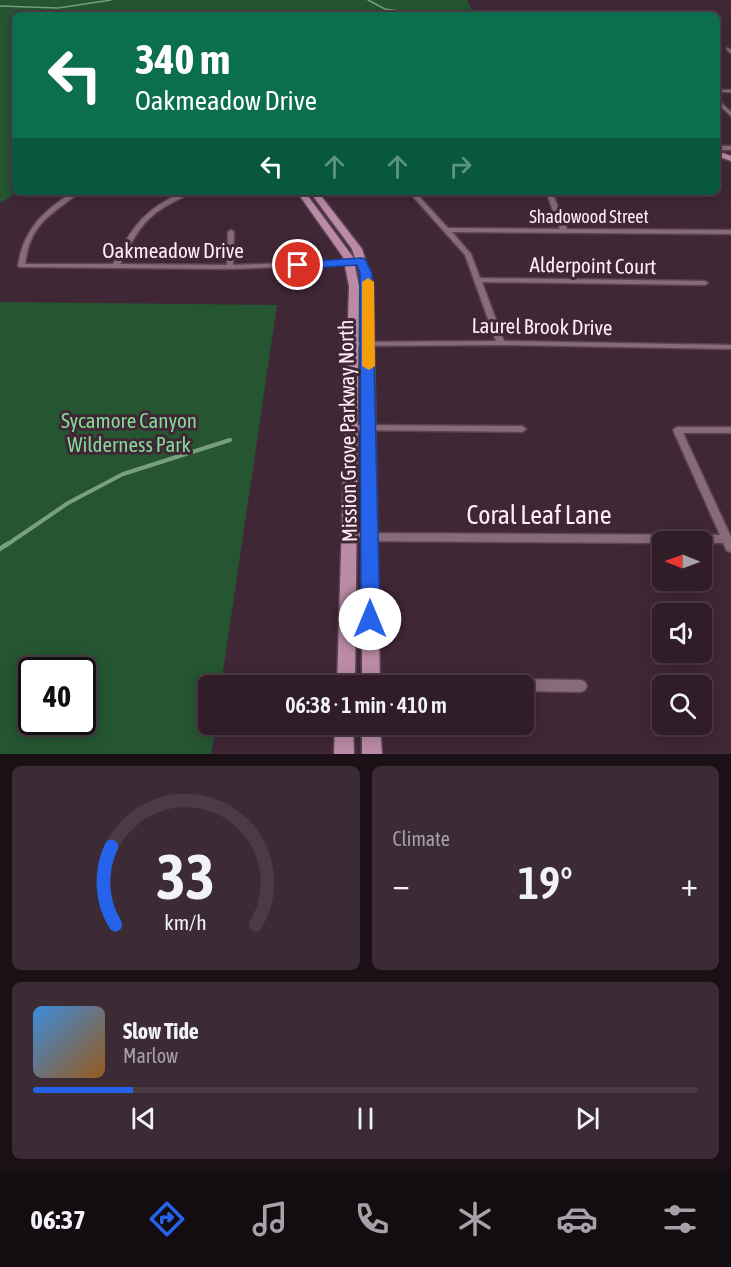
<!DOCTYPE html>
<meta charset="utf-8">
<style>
body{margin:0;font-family:"Asap Condensed",sans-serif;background:#3c2a34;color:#f1f3f6;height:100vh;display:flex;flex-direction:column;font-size:22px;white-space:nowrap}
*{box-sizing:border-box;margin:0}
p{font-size:20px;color:#a8a2a8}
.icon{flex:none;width:33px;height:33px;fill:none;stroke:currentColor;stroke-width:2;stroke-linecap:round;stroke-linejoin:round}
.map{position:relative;height:754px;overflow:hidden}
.panel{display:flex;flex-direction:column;gap:12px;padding:12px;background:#1a1016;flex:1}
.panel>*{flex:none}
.guide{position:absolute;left:12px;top:12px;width:708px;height:183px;border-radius:9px;box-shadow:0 3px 15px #0003,0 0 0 2px #4b3b45;background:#0b6e4f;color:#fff;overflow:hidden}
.needle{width:39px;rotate:271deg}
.controls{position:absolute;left:652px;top:531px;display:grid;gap:12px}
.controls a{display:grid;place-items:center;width:60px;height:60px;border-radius:9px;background:#301d28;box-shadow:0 3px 15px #0003,0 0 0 2px #4b3b45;font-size:30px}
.speed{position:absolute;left:18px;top:657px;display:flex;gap:12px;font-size:30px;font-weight:700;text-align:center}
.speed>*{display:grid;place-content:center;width:78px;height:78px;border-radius:50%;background:#301d28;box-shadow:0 3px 15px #0003,0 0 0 2px #4b3b45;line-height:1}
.speed .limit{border:3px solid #111;border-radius:9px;background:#fff;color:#111}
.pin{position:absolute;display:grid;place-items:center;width:51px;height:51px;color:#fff;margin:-26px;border:3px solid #fff;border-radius:50%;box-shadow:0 2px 6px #0007}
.me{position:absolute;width:66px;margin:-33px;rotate:0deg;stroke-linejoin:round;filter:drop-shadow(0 0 4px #0008)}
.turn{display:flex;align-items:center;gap:21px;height:126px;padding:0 24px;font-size:27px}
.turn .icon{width:78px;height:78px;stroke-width:2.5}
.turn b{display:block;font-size:42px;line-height:51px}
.lanes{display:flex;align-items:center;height:57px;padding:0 24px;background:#0003;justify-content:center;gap:30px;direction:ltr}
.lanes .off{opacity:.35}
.big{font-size:45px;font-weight:600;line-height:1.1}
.panel .card{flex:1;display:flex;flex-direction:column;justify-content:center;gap:9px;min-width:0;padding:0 21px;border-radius:9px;background:#3c2a34}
.panel .dial{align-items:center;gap:0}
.dial svg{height:156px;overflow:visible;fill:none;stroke:#4b3b45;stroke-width:7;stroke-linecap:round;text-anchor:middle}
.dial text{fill:#f1f3f6;stroke:none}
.song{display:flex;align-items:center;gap:18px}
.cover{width:72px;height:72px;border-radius:9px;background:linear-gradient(135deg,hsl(210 70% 55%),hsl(30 70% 35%))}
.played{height:6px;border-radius:3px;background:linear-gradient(90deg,#2563eb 15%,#4b3b45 15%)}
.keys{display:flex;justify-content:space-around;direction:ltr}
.heat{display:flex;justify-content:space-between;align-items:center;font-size:33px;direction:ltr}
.panel .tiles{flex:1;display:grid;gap:12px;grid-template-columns:1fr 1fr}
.card:last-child{grid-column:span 2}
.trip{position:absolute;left:198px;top:675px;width:336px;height:60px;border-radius:9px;background:#301d28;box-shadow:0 3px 15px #0003,0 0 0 2px #4b3b45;font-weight:600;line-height:60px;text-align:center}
.menu{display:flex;height:96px;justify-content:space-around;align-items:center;background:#130c10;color:#a8a2a8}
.menu .icon{width:42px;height:42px}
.menu .active{color:#2563eb}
.menu b{font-size:27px;color:#f1f3f6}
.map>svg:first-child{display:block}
.green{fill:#255531;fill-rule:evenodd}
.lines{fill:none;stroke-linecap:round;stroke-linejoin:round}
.stream-far2{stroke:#78a080;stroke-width:1.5}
.stream-far1{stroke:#78a080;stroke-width:4}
.stream{stroke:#78a080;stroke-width:4.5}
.street-casing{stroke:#5b4351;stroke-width:3}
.secondary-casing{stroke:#5b4351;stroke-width:3}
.street{fill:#886a7b;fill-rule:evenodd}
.secondary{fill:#ba8aa6;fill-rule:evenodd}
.route{fill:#2563eb;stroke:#184099;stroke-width:1.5}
.slow{fill:#f59e0b}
.labels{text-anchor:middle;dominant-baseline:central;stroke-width:6;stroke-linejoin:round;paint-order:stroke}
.far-street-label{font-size:18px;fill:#ffeef7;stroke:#402736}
.street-label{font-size:21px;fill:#ffeef7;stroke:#402736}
.park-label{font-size:21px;fill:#81db94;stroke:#402736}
.near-street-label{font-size:26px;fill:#ffeef7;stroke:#402736}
</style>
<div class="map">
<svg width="731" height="754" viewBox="0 0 731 754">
<rect width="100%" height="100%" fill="#402736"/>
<path class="green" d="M0 0H467L474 15H15V192H18L0 203Z
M0 302 277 305 221 685 208 686V724L216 725 211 754H0ZM32 670H82V722H32Z"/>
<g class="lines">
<path class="stream-far2" d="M368 0 385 9 428 15
M0 6 58 8 111 0"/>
<path class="stream-far1" d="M5 546 68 503 123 474 230 440"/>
<path class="stream" d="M0 549 7 544"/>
<g class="street-casing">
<path id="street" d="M727 48 731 50V53L727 50Z
M717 90H731V92H717Z
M717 99 731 112V116L717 103Z
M717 146H731V150H717Z
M73 192H80C51 215 30 223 25 264H113C128 235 139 215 169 199 177 195 183 192 192 192 183 198 172 202 163 208 141 221 131 243 120 264L227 265 228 232 231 230 234 232 233 265 361 260 364 262 361 264 230 269 19 267 18 266C23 230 43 211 73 192Z
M409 192H415L448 228 560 229 546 192H552L567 229 731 230V234L452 232 471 254 480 278 705 281 708 283 705 285 482 282 504 341 731 345V349L501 345 350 346 349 344 353 342 496 341 465 255Z
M351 425 522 426 526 429 522 432 348 430 347 428 348 426Z
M677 427H731V433H683L731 537V552L727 551 723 543H702V542H663V543L350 541 346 540 345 537 346 534 350 533 720 535 673 430Z
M346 677 581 680 585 682 587 686 585 690 581 692 524 691V686H341L340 683 342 679Z"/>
</g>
<g class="secondary-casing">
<path id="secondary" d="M717 151 731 156V161L717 156Z
M297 192H305L353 257 359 286 355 686H337L349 286 343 257Z
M310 192H318L362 249 373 283 380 686H362L363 283 352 249Z
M335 724H353L354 754H334Z
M362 724H380L382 754H362Z"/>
</g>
<use href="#street" class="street"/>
<use href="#secondary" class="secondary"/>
</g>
<path class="route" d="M361 258 365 259 372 273 380 619 377 624 370 627 364 624 361 619 360 273 357 265 298 269 293 265 298 262Z"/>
<path class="slow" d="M368 278 374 282 375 366 369 370 362 366V282Z"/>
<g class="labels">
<g class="far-street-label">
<text x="589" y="216">Shadowood Street</text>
</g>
<g class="street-label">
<text x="173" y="250">Oakmeadow Drive</text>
<text transform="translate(593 265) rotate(1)">Alderpoint Court</text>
<text transform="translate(542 326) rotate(1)">Laurel Brook Drive</text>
<text transform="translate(347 431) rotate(-91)">Mission Grove Parkway North</text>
</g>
<g class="park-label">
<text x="129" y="420">Sycamore Canyon<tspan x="129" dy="24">Wilderness Park</tspan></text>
</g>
<g class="near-street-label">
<text x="539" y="515">Coral Leaf Lane</text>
</g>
</g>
</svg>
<div class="controls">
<a><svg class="needle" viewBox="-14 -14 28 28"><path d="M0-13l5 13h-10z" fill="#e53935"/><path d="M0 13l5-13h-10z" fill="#a8a2a8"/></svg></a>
<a><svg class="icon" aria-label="sound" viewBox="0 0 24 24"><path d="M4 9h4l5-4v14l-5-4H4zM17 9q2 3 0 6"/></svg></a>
<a><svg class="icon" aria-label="search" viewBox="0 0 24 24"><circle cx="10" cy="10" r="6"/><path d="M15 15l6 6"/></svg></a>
</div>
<div class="speed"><div class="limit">40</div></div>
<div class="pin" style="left:298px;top:265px;background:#d93025"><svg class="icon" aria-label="arrive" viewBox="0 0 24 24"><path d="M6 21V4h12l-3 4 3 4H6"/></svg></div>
<svg class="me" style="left:370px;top:619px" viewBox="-20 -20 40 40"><circle r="19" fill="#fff"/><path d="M0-13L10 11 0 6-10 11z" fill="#2563eb"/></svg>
<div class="trip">06:38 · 1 min · 410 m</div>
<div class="guide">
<div class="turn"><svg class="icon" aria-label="left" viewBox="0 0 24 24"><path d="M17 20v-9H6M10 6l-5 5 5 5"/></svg><div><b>340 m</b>Oakmeadow Drive</div></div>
<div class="lanes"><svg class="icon" aria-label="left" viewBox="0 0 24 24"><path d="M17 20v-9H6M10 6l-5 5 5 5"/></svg><svg class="icon off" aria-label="ahead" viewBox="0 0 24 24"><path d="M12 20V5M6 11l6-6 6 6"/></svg><svg class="icon off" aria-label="ahead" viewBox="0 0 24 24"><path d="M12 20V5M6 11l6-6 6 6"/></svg><svg class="icon off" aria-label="right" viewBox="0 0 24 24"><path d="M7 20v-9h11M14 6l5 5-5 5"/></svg></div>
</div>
</div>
<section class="panel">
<div class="tiles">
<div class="card dial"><svg viewBox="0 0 100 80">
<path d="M14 69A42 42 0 1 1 86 69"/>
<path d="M14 69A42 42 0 0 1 12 29" stroke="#2563eb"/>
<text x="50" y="56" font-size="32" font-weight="700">33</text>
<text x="50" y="72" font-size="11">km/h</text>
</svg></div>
<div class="card"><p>Climate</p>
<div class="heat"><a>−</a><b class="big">19°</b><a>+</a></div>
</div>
<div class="card">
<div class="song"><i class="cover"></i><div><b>Slow Tide</b><p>Marlow</p></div></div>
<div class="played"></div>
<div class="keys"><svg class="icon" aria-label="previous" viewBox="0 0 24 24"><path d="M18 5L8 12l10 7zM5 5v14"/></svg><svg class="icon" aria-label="pause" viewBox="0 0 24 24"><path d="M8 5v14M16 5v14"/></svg><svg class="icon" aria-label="next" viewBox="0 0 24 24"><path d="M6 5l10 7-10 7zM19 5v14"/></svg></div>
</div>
</div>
</section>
<nav class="menu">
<b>06:37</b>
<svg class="icon active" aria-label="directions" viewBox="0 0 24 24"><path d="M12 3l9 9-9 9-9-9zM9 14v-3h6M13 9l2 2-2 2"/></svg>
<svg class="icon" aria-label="music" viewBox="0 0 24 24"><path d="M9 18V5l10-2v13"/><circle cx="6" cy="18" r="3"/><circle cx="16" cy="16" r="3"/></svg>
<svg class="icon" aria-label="phone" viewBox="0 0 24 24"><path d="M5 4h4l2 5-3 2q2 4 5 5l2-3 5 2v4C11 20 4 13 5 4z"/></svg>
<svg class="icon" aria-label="climate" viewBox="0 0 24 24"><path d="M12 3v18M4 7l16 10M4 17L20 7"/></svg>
<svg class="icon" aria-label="car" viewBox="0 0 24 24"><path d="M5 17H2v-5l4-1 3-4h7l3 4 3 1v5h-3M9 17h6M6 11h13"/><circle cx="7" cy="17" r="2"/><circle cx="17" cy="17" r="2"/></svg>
<svg class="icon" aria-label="filters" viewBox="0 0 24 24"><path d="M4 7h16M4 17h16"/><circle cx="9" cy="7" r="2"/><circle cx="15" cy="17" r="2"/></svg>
</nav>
